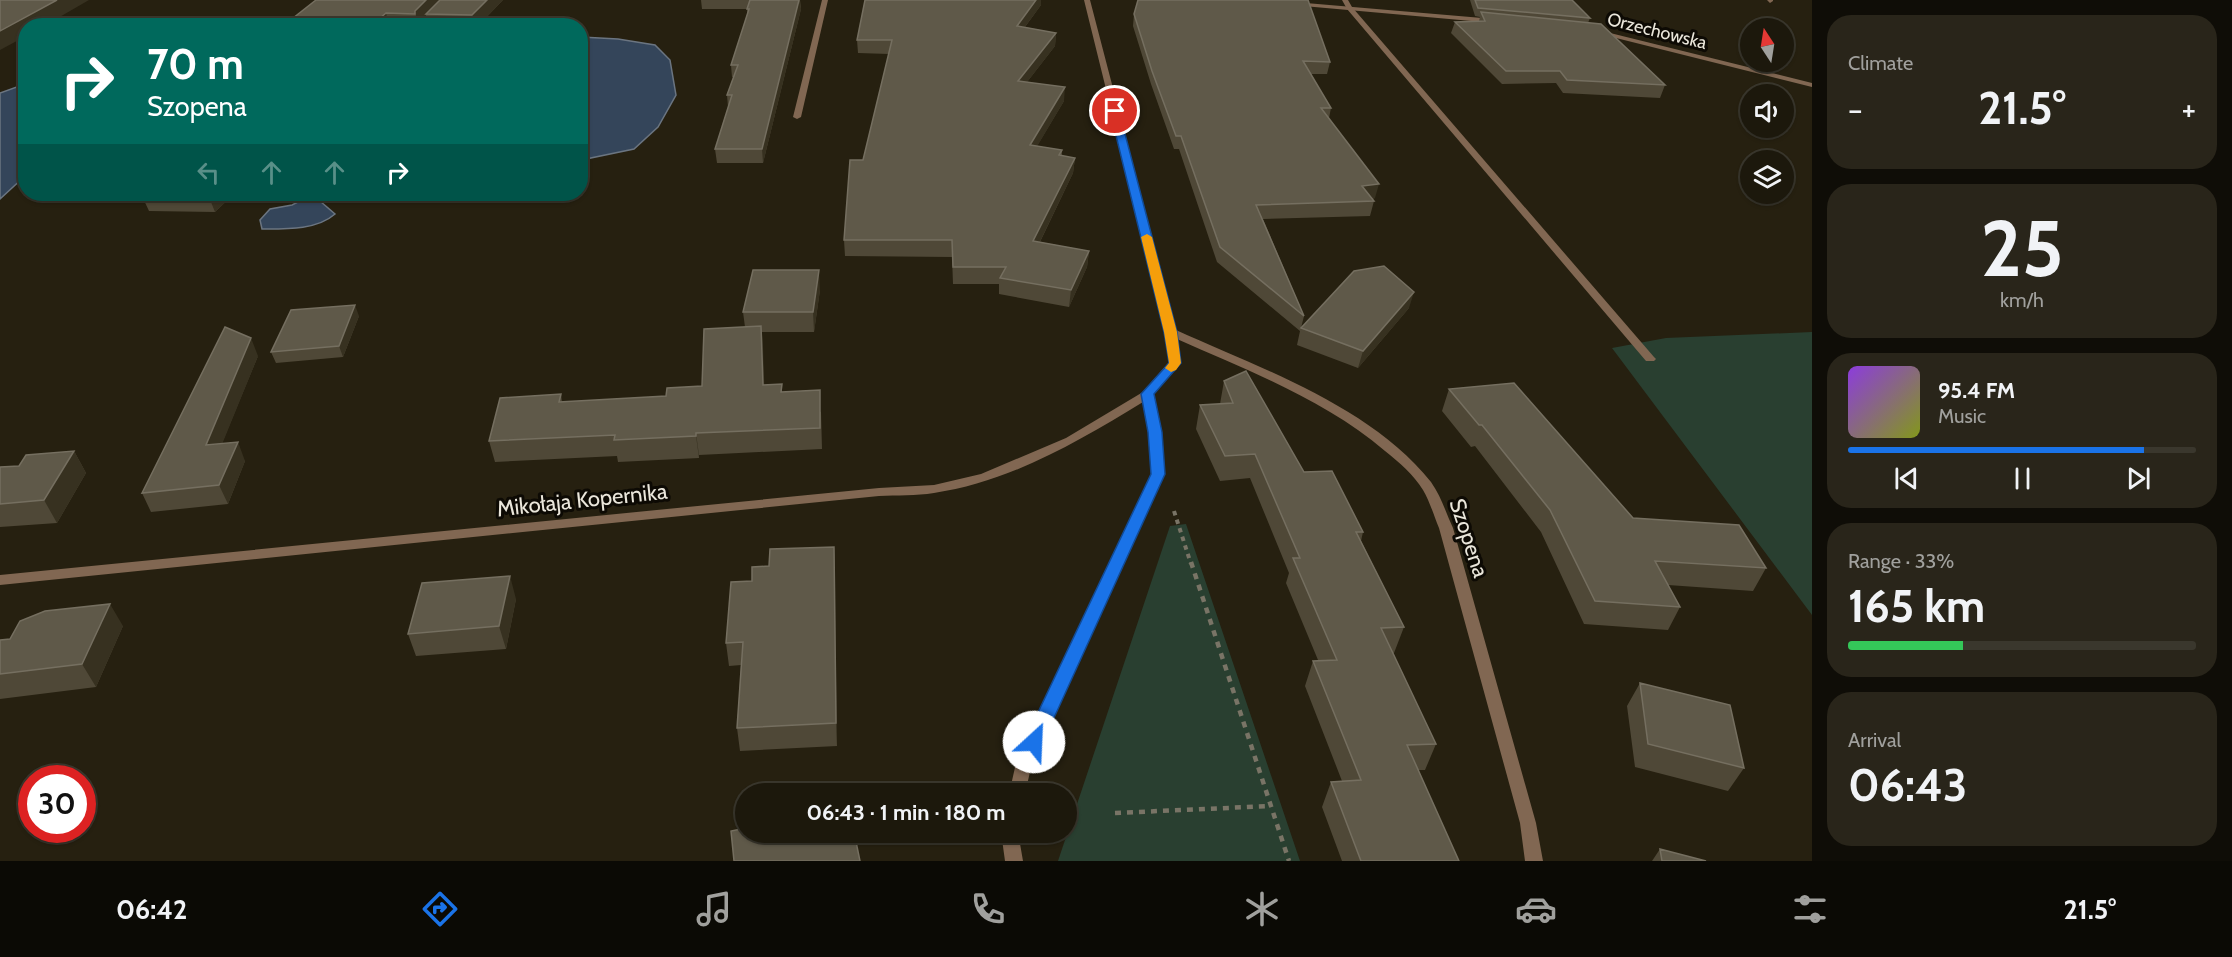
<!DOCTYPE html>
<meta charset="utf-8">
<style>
body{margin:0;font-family:Cabin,sans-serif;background:#29251a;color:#f1f3f6;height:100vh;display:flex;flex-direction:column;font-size:22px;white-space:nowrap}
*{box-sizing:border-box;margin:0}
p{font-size:20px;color:#a0a09d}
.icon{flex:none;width:33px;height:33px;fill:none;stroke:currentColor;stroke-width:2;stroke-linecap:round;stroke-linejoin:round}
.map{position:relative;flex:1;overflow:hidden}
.drawer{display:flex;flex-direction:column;gap:15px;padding:15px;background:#0f0d07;width:420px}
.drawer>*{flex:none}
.top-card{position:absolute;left:18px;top:18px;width:570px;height:183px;border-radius:24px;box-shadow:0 2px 4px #0004,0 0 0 2px #3a372d;background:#00695c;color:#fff;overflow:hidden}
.needle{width:39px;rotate:348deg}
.tools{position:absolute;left:1740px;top:18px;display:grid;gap:12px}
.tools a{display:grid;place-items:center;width:54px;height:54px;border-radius:50%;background:#1c180c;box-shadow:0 2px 4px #0004,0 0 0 2px #3a372d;font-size:30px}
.speed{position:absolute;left:18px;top:765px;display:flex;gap:12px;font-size:30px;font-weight:700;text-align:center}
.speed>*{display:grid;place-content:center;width:78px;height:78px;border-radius:50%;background:#1c180c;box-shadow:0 2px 4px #0004,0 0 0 2px #3a372d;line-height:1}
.speed .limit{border:9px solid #d22;background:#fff;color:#111}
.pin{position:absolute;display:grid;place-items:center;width:51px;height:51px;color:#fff;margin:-26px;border:3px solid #fff;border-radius:50%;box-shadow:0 2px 6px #0007}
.me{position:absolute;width:66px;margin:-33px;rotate:25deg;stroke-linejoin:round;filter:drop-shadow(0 0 4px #0008)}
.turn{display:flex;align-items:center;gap:21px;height:126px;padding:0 30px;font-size:27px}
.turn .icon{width:78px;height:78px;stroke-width:2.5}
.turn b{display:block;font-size:42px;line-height:51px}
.lanes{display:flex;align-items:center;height:57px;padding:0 30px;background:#0003;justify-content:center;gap:30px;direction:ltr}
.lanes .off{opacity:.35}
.big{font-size:45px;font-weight:700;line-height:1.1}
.drawer .widget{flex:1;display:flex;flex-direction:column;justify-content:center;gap:9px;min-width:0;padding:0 21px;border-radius:24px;background:#29251a}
.drawer .dial{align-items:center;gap:0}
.dial b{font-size:78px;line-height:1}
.song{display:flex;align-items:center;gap:18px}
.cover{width:72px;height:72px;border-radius:9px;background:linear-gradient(135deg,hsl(270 70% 55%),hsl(70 70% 35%))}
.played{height:6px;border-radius:3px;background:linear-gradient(90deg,#1a73e8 85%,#3a372d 85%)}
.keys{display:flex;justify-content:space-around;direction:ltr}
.heat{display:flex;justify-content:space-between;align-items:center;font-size:33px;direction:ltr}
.charge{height:9px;border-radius:4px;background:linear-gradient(90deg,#34c759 33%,#3a372d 0)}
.trip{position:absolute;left:735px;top:783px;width:342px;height:60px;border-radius:30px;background:#1c180c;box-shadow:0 2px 4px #0004,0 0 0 2px #3a372d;font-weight:700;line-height:60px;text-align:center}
.menu{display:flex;height:96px;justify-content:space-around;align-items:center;background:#0b0a05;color:#a0a09d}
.menu .icon{width:42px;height:42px}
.menu .on{color:#1a73e8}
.menu b{font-size:27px;color:#f1f3f6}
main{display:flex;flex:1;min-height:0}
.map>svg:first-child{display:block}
.green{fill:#293f30}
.water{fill:#34455a;stroke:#6b7581;stroke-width:1.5}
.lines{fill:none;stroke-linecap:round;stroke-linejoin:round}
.path-far1{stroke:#797466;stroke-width:4;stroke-dasharray:4.5 4.5;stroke-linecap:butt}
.path{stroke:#797466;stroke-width:4.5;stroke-dasharray:6 6;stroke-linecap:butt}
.lane{fill:#816752;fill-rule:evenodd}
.street{fill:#816752;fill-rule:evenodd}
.wall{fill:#4f4837}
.shaded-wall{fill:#373120}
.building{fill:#5f5949;stroke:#756f60;stroke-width:1.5}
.route{fill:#1a73e8;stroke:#114b97;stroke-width:1.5}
.slow{fill:#f59e0b}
.labels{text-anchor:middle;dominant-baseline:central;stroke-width:6;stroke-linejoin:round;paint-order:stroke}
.far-street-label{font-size:18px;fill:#eae6db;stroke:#0d0a04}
.street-label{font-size:22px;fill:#eae6db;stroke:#0d0a04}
</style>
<main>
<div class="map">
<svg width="1812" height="861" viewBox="0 0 1812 861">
<rect width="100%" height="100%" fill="#262010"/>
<path class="green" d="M1812 332V615L1612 348 1666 338Z
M1186 524 1300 861H1058L1170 526Z"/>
<path class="water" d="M581 37 618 39 655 45 670 60 676 95 658 127 634 149 581 160Z
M25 84V176L0 199V93Z
M304 199 321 202 335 214C317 230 286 229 262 229L260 220 270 209 292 205Z"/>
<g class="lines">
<path class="path-far1" d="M1174 511 1191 564"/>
<path class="path" d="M1191 562 1289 861
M1115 813 1271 806"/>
<path class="lane" d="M822 0H828L801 117 797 119 793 117Z
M1342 0H1348L1352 7 1654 357 1656 359 1654 361H1646L1347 9Z"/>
<path class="street" d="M446 0H453L428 26H420Z
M1084 0H1090L1176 330C1262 369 1370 406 1431 482 1441 496 1446 513 1453 528L1536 823 1543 861H1525L1520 823 1439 528C1434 516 1430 502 1423 490 1414 475 1399 462 1385 451 1325 400 1249 371 1177 339L1181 363 1153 394 1161 432 1164 474 1032 763 1025 794H1009L1016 763 1152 474 1149 432 1143 402C1079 441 1010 482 934 493 916 496 897 495 879 496L0 585V575L879 488 934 485 981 474 1066 438 1143 392 1169 362 1166 332Z
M1767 0H1773V1L1770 3Z
M1294 2 1494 19 1497 21 1494 23 1292 5V3Z
M1598 30 1812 83V87L1596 33 1594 32Z
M1001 832H1018L1023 861H1005Z"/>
</g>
<path class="wall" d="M503 0 478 26H429L426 16 418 26H283Z
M701 0H800L801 9 763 163H717L715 149 728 107 727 95 734 77H732L731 65 747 16V9H702Z
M865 0H1041V5L1025 27 1056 33 1055 46 1027 82 1064 101 1037 146 1062 150V156L1075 158 1073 173 1040 242 1089 251 1087 267 1069 307 999 294V284H953L952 257 845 256 844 240 889 54 858 53 857 40Z
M1470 0H1572L1590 18 1588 23 1665 85 1660 98 1563 93 1556 83 1502 84 1451 33 1455 22 1479 21 1480 17 1475 16Z
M1134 14 1330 62 1327 74H1311L1331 108 1329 118 1375 198 1372 199 1374 201 1370 216 1263 219 1304 316 1301 328 1409 308 1358 368 1297 345 1300 331 1217 262 1179 149H1174L1151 84 1133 26Z
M234 194 215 212 149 211 142 196Z
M820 290 814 332H762L764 385 782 384V392L821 412 822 449 699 455V458L618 462 617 456 495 462 489 441 561 394 562 402 666 396 702 386 745 327 743 312Z
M359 316 343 357 276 363 271 352Z
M258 356 222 443 245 461 228 504 151 512 142 493Z
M1224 381 1304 472 1363 532 1361 541 1404 627 1394 653H1393L1436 744 1425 770H1418L1459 861H1342L1322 807 1331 782 1342 781 1305 686 1313 661 1318 660 1286 583 1289 573 1250 478 1220 481 1196 429 1200 405 1220 404Z
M1449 389 1633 518 1766 568 1753 591 1668 585 1680 607 1668 630 1584 624 1541 532 1475 446 1471 447 1442 411Z
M74 451 86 473 57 523 0 527V467L19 466Z
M834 547 837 746 740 751 737 728 741 665 729 666 726 643 752 581 769 566Z
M516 599 506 649 416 656 408 634Z
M123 626 96 687 0 699V640Z
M1640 683 1744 768 1728 791 1635 767 1627 706Z
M1660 849 1706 861H1652Z"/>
<path class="shaded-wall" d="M57 0H89L44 26H26V36L0 50V31Z
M426 0H443L426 14V16L418 26 415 11Z
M487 0H503L478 26H474L472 15Z
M799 0 801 9 763 163 762 149Z
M1036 0H1041V5L1016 39 1017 26Z
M386 13 389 26H371Z
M1056 33 1055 46 1017 95 1018 81Z
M1065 87 1064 101 1029 160 1030 145Z
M1075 158 1073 173 1032 258 1033 241Z
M1379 184 1375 198 1358 200 1362 186Z
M212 194H234L215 212 209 197Z
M1089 251 1087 267 1069 307 1071 290Z
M819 270 820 290 814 332 813 312Z
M1414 292 1409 308 1358 368 1363 351Z
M355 305 359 316 343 357 339 346Z
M761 326 763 346 765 406 763 385Z
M251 338 258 356 214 464 206 445Z
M696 433 699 455V458L696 436Z
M238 442 245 461 228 504 219 485Z
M74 451 86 473 57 523 44 500Z
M834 547 835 569 837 746 836 723Z
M510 576 516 599 506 649 499 626Z
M110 604 123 626 96 687 82 664Z"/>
<path class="building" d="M0 0H57L0 31Z
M316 0H426L415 11V14L386 13 371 26H283Z
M440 0H487L472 15 426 14Z
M750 0H799L762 149H715L732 95H727L738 65H731L749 9H747Z
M865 0H1036L1017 26 1056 33 1018 81 1065 87 1030 145 1062 150 1059 155 1075 158 1033 241 1089 251 1071 290 1000 278 1006 267H953L952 240H844L850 160H863L892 40H857Z
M1138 0H1308L1330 62 1303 61 1331 108H1321L1379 184 1362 186 1374 201 1256 205 1304 316 1220 247 1181 136H1176L1152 71 1134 14Z
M1475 0H1572L1590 18 1478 8Z
M1481 12 1601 24 1665 85 1567 80 1560 71H1506L1455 22 1485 21Z
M145 194H212L209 197 142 196Z
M1384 266 1414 292 1363 351 1301 328 1354 271Z
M753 270H819L813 312H743Z
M355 305 339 346 271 352 291 310Z
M761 326 763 385 782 384 781 392 820 390V428L696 433V436L614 440 615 435 489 441 500 398 561 394 559 402 666 396 667 388 702 386 704 329Z
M225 327 251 338 206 445 238 442 219 485 142 493Z
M1246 371 1304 472 1332 471 1363 532H1356L1404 627 1381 628 1436 744 1407 745 1459 861H1361L1331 782 1361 780 1313 661 1337 660 1293 558H1300L1255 454 1225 456 1200 405 1233 403 1224 381Z
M1514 383 1633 518 1739 525 1766 568 1655 561 1680 607 1595 601 1550 510 1482 425H1479L1449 389Z
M74 451 44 500 0 504V467L19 466 26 455Z
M834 547 836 723 737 728 743 642 726 643 731 582 752 581V567L769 566 770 549Z
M510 576 499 626 408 634 422 583Z
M110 604 82 664 0 674V640L10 639 20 621 45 611Z
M1640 683 1730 705 1744 768 1648 744Z
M746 828V832H854L860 861H734L731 831Z
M1660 849 1706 861H1662Z"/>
<path class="route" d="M1115 108 1119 111 1177 332 1181 363 1154 394 1162 432 1165 474 1043 742 1040 747 1034 750 1027 747 1024 742 1151 474 1148 432 1141 394 1169 363 1164 332 1110 111Z"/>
<path class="slow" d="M1147 234 1152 237 1177 332 1181 363 1176 370 1171 372 1165 368 1169 363 1164 332 1141 237Z"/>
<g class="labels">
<g class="far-street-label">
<text transform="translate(1657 31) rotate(14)">Orzechowska</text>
</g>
<g class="street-label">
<text transform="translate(582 500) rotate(-6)">Mikołaja Kopernika</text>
<text transform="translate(1469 538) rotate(72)">Szopena</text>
</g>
</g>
</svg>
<div class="tools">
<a><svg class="needle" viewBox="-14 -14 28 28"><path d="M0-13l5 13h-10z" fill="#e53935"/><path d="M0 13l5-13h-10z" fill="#a0a09d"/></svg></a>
<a><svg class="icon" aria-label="sound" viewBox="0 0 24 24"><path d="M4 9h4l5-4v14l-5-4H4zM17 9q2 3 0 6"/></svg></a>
<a><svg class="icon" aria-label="layers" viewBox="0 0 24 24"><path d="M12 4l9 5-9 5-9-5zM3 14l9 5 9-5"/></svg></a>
</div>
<div class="speed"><div class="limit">30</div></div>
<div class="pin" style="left:1115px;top:111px;background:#d93025"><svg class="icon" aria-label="arrive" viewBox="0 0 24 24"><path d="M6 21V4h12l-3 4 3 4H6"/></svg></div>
<svg class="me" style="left:1034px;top:742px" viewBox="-20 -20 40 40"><circle r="19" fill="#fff"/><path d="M0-13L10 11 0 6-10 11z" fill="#1a73e8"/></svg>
<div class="trip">06:43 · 1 min · 180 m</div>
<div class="top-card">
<div class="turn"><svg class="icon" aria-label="right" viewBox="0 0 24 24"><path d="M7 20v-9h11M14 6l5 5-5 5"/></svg><div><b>70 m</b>Szopena</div></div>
<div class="lanes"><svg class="icon off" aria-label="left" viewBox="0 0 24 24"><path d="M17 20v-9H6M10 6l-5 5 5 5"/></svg><svg class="icon off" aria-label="ahead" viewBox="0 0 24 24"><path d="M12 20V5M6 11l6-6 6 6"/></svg><svg class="icon off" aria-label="ahead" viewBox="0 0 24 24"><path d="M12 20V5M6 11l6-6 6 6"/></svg><svg class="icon" aria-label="right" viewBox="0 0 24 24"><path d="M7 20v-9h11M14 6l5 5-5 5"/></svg></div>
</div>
</div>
<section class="drawer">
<div class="widget"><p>Climate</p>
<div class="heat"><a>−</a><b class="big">21.5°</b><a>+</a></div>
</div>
<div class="widget dial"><b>25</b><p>km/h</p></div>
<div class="widget">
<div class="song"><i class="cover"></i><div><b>95.4 FM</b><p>Music</p></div></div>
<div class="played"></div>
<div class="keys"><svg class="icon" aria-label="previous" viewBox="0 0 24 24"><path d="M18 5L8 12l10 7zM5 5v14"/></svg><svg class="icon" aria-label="pause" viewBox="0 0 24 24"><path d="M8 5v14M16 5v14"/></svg><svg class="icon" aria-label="next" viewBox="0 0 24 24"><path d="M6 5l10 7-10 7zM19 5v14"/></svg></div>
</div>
<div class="widget"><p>Range · 33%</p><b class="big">165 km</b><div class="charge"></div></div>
<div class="widget"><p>Arrival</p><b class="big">06:43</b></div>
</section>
</main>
<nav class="menu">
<b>06:42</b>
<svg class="icon on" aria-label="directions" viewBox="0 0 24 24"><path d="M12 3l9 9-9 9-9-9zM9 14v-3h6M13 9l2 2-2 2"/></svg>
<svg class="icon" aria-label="music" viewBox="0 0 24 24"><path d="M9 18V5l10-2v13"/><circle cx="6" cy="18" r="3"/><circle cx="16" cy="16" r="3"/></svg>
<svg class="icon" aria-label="phone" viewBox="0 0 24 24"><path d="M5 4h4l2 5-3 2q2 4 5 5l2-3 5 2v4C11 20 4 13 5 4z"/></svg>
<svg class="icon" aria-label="climate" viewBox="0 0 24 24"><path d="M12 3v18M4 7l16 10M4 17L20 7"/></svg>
<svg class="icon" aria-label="car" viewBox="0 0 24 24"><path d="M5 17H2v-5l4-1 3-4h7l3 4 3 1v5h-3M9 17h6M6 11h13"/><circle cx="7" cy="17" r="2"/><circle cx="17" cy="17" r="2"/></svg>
<svg class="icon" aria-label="filters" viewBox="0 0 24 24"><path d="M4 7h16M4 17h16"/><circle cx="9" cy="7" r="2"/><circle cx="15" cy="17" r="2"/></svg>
<b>21.5°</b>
</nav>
